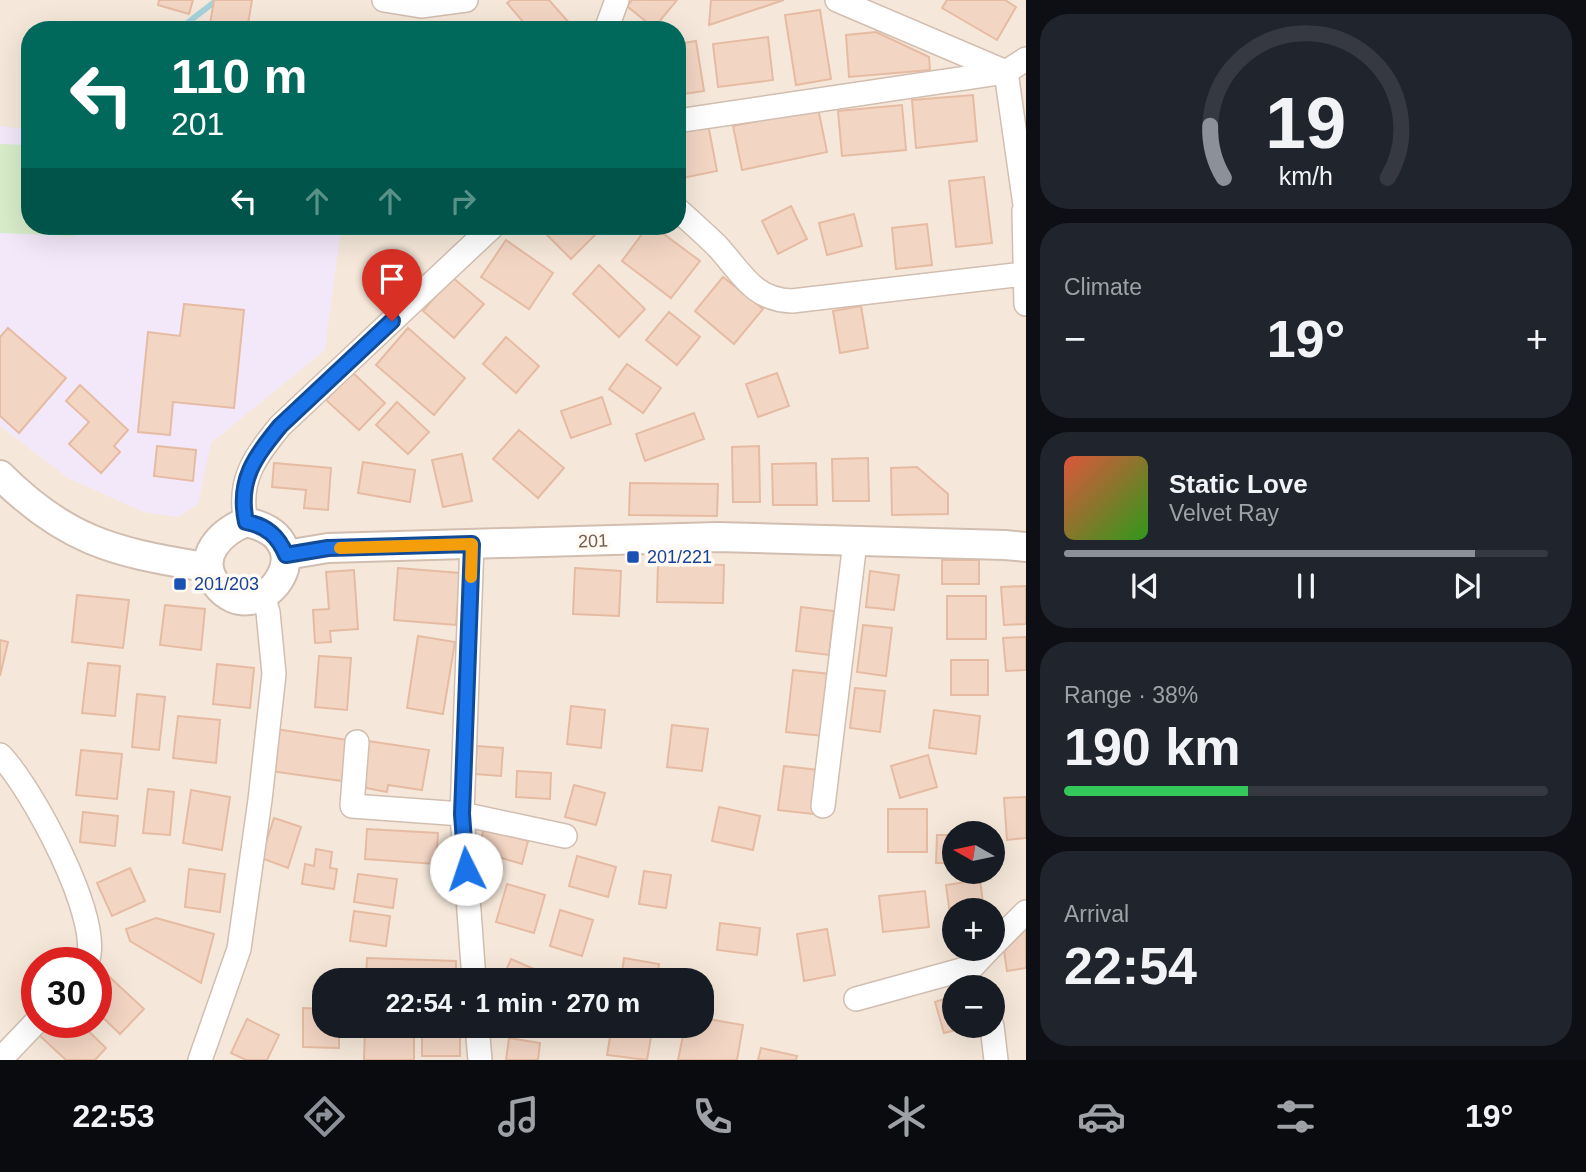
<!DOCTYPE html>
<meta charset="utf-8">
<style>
body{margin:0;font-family:Arial,sans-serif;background:#20242c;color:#f1f3f6;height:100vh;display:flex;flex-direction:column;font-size:26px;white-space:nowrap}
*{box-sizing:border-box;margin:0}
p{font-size:23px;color:#9ea1a6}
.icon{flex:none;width:38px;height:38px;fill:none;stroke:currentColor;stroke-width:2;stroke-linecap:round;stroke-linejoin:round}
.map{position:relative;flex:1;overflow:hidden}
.sheet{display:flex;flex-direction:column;gap:14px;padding:14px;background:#0d0f14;width:560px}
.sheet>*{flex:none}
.banner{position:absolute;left:21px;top:21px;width:665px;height:214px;border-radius:28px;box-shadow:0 7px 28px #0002;background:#00695c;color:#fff;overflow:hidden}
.needle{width:46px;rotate:279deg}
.buttons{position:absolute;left:942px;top:821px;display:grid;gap:14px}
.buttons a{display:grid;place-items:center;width:63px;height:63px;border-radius:50%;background:#171b24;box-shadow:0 7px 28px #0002;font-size:35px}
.speed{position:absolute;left:21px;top:947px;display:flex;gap:14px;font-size:35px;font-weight:700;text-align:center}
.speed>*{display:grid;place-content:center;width:91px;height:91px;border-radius:50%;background:#171b24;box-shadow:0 7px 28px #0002;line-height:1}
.speed .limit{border:10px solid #d22;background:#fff;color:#111}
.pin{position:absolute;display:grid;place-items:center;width:60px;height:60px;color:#fff;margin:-72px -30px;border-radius:50% 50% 50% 0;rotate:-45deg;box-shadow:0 0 7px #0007}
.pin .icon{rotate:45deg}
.me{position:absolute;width:77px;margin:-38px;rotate:356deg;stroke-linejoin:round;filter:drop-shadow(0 0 5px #0008)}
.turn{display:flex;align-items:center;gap:24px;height:147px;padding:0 35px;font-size:32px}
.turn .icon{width:91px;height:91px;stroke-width:2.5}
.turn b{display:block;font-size:49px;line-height:60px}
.lanes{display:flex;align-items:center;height:66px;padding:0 35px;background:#0003;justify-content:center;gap:35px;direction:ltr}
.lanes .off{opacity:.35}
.big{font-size:52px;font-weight:700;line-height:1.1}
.sheet .widget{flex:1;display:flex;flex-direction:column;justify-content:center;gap:10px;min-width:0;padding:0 24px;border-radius:28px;background:#20242c}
.sheet .dial{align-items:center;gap:0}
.dial svg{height:182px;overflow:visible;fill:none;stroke:#363941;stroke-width:7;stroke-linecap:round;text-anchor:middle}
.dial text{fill:#f1f3f6;stroke:none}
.song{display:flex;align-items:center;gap:21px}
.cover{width:84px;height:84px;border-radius:10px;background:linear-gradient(135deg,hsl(10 70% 55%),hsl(110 70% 35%))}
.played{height:7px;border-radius:4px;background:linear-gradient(90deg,#8c9099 85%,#363941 85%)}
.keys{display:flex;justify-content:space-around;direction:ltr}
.heat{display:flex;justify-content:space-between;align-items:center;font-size:38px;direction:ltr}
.charge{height:10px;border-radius:5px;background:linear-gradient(90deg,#34c759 38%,#363941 0)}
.trip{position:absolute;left:312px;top:968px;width:402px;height:70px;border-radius:28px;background:#171b24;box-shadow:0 7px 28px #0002;font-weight:700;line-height:70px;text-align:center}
.dock{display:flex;height:112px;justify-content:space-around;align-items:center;background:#090b0e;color:#9ea1a6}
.dock .icon{width:49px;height:49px}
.dock .selected{color:#8c9099}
.dock b{font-size:32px;color:#f1f3f6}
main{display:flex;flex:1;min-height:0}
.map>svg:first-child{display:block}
.residential{fill:#f5e8da;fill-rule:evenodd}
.education{fill:#f3e8fa}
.green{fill:#d8ecc9}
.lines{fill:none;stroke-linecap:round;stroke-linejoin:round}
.stream{stroke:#a5d3da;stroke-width:6}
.building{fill:#f3d5c3;stroke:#e6bba3;stroke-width:2}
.minor-casing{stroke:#d1beb0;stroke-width:26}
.tertiary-casing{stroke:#d1beb0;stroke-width:32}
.minor{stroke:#fff;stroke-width:23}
.tertiary{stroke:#fff;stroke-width:28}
.route-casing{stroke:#114b97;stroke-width:18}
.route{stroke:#1a73e8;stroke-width:12}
.slow{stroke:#f59e0b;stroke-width:12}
.transit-dot{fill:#1a4fb4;stroke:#fffaf3;stroke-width:2.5}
.labels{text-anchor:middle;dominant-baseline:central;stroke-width:7;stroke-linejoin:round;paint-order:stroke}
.street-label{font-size:18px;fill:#7a5c4d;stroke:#fffaf3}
.transit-label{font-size:18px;fill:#164399;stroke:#fffaf3;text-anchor:start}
</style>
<main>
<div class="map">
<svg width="1026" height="1060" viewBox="0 0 1026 1060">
<rect width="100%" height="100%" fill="#fdf6ec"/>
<path class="residential" d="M0 0H1026V1060H0ZM30 30H677V226H30ZM954 833H992V872H954ZM954 910H992V948H954ZM37 962H96V1022H37ZM324 980H702V1026H324ZM954 987H992V1026H954Z"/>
<path class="education" d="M0 126 30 130V226H341L325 350 211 443 198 504 178 517 144 512 68 478 0 426Z"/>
<path class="green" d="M0 144 30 145V226H75V236L0 233Z"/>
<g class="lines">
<path class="stream" d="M183 30 186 24 217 0"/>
</g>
<path class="building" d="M159 0H193L189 14 158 5Z
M214 0H252L247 30H209Z
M511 0H549L571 25 565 30H530L507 3Z
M632 0H677L654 28 627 6Z
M711 0H784L709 25Z
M947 0H1005L1016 7 997 40 942 8Z
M820 10 831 79 796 85 785 15Z
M876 32 929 57 930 70 849 77 846 35Z
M768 37 773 80 718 87 713 44Z
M696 41 704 91 677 95V44Z
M973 95 977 141 916 148 912 100Z
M902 105 906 150 842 156 838 111Z
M818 108 827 152 742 170 733 126Z
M708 124 717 171 677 179V131Z
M984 177 992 243 956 247 949 181Z
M791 206 807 239 778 254 762 221Z
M854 214 862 246 827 255 819 223Z
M927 224 932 265 896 269 892 228Z
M538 226H590L597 233 571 259Z
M648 226H653L700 261 671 298 622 261Z
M506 240 553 273 529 309 481 277Z
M599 265 645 309 619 337 573 294Z
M452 277 484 304 454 338 423 311Z
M723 277 763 309 734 344 695 311Z
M184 304 244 310 234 408 173 402 170 435 138 432 148 332 180 336Z
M861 306 868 348 840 353 833 311Z
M669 312 700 337 677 365 646 340Z
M8 328 66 378 19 433 0 416V337Z
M408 328 465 378 434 415 376 365Z
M506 337 539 366 516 393 483 364Z
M627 364 661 388 643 413 609 389Z
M352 372 385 403 359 430 326 400Z
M777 373 789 406 758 417 746 384Z
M80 385 128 430 114 446 120 452 101 473 69 444 89 422 66 401Z
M602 397 611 424 571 438 561 411Z
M397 402 429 432 408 454 376 425Z
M694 413 704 439 645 461 636 434Z
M519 430 564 468 538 498 493 459Z
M157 446 196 450 193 481 154 476Z
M759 446 760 502H733L732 447Z
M462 454 472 501 443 507 432 460Z
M868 458 869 501H833L832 459Z
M363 462 415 470 410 502 358 493Z
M274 463 331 468 328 510 304 508 306 490 272 487Z
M816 463 817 505H773L772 464Z
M917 467 948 494V514L892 515 891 468Z
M630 483 718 484 717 516 629 515Z
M942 560H979V584H942Z
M658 563 724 565 723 603 657 602Z
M398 568 460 573 456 625 394 620Z
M575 568 621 571 619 616 573 614Z
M354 570 358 629 330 631 331 642 315 643 313 610 329 609 326 572Z
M870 571 899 575 894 610 866 607Z
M1026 586V624L1004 625 1001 587Z
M77 595 129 600 123 648 72 642Z
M947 596H986V639H947Z
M165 605 205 609 201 650 160 645Z
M801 607 834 611 829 655 796 651Z
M863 625 892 628 886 676 857 672Z
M418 636 455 642 443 714 407 708Z
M1026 637V670L1006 671 1003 638Z
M0 640 8 642 0 676Z
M319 656 351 658 347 710 315 707Z
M951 660H988V695H951Z
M88 663 120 666 115 716 82 713Z
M217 664 254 668 250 708 213 704Z
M793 670 830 674 823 736 786 732Z
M855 688 885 691 880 732 850 728Z
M137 694 165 697 159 750 132 747Z
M571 706 605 710 601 748 567 744Z
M934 710 980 716 976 754 929 748Z
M178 716 220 720 216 763 173 758Z
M672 725 708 729 702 771 667 767Z
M276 729 348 740 342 781 270 771Z
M368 741 429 750 422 790 388 785 387 792 361 787Z
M477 746 503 748 501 776 475 774Z
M81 750 122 754 117 799 76 795Z
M928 755 937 787 900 798 891 766Z
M784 766 818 770 813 814 778 810Z
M517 771 551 773 550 799 516 797Z
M574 785 605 793 596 825 565 817Z
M148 789 174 792 170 835 143 833Z
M191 790 230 797 222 850 183 843Z
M1026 797V838L1007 840 1004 798Z
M719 807 760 816 753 850 712 841Z
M888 809H927V852H888Z
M83 812 118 816 115 846 80 842Z
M274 818 301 827 288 868 261 858Z
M484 828 528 841 522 864 478 851Z
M367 829 438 833 436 864 365 859Z
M937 835H954V863H936Z
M316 849 332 852 330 868 337 869 334 889 302 884 305 864 314 866Z
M577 856 616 867 608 897 569 886Z
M130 868 145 901 112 916 97 883Z
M189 869 225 874 220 912 185 907Z
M644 871 671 875 666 908 639 904Z
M358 874 397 879 393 908 354 902Z
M980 880 984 910H954V922H951L946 885Z
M507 884 545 895 534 933 496 922Z
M925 891 929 927 883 932 879 896Z
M560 910 593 920 582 956 550 946Z
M354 911 390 916 386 946 350 941Z
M156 918 214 934 201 983 130 941 126 929Z
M720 923 760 928 757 955 717 950Z
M1026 923V968L1007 971 1004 951 1012 937Z
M827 929 835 975 804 981 797 934Z
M367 958 456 961V980H366Z
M624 958 659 964 657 980H621Z
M511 959 541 972 538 980H502Z
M101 969 144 1009 120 1034 96 1011V974Z
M954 996V1026H973L944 1033 935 1002Z
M303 1008 324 1009V1026H339V1048L303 1047Z
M702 1018 743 1025 737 1060H678L685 1026H702Z
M247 1019 279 1035 267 1060H246L231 1053Z
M51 1022H79L106 1048 95 1060H66L39 1035Z
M365 1026H414V1060H364Z
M422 1026H460V1056H422Z
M612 1026H653L647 1060 607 1055Z
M509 1038 540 1043 538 1060H506Z
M761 1048 797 1056 796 1060H758Z"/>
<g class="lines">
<g class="minor-casing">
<path id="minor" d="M384 0 421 6 466 0
M837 0 1006 72 1026 212
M606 30 617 0
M677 121 1006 72 1026 59
M677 209C691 222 705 234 718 247 741 272 753 300 792 301L1024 274
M1024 211 1026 304
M246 522C237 480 255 457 280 426L493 226
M472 544 462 814 474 980
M357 742 352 806 462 814 565 836
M0 755C31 786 104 921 87 962
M823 806 855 542
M992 946 1026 912
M856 999 972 967 990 948
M477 1026 480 1060
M992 1026 996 1060
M0 1060 37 1021
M200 1060 239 949 260 800 274 674 268 612 263 597"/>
</g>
<g class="tertiary-casing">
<path id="tertiary" d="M0 475C64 539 112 552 199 566L208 565
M246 522C332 540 257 639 216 584 195 557 221 532 246 522Z
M286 555 328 548 718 537 1005 545 1026 547"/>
</g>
<use href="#minor" class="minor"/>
<use href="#tertiary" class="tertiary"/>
</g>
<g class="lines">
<g class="route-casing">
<path id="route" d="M392 321 280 426C255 457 237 480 246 522 267 526 278 536 286 555L328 548 472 544 462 814 466 869"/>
</g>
<use href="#route" class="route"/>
<path class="slow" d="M340 548 472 544 471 577"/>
</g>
<g class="transit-dot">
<rect x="626" y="550" width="14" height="14" rx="3.5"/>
<rect x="173" y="577" width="14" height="14" rx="3.5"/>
</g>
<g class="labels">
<g class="street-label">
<text transform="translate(593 541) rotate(-2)">201</text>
</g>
<g class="transit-label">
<text x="647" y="557">201/221</text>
<text x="194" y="584">201/203</text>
</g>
</g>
</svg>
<div class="buttons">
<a><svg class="needle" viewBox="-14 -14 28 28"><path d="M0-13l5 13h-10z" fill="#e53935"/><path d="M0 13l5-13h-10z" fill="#9ea1a6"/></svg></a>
<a>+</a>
<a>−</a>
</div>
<div class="speed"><div class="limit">30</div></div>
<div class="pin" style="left:392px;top:321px;background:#d93025"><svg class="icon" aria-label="arrive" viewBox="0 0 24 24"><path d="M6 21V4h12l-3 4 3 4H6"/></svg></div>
<svg class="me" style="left:466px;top:869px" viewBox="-20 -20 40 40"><circle r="19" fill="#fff"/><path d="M0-13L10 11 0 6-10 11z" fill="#1a73e8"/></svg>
<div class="trip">22:54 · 1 min · 270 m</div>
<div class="banner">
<div class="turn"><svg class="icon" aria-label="left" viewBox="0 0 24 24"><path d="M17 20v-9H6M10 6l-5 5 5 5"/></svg><div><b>110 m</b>201</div></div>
<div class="lanes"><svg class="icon" aria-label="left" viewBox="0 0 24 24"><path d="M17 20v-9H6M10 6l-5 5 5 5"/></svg><svg class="icon off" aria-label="ahead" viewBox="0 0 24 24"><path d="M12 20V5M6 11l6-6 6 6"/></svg><svg class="icon off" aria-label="ahead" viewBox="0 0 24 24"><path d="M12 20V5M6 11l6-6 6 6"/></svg><svg class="icon off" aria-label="right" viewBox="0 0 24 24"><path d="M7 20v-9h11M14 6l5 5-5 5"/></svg></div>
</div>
</div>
<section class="sheet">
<div class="widget dial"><svg viewBox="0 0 100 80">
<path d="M14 69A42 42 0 1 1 86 69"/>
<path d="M14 69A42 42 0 0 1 8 46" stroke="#8c9099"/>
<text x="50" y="56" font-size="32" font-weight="700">19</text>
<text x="50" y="72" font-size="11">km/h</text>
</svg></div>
<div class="widget"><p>Climate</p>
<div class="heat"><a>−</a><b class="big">19°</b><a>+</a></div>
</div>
<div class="widget">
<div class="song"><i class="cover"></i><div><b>Static Love</b><p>Velvet Ray</p></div></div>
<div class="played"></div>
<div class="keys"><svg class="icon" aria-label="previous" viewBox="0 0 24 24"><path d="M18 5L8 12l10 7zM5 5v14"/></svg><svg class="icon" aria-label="pause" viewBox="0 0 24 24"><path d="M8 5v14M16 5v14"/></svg><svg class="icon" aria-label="next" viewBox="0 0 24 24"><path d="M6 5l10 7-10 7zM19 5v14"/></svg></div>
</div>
<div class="widget"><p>Range · 38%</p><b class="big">190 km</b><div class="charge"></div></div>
<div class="widget"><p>Arrival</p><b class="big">22:54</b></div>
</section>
</main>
<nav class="dock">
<b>22:53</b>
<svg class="icon selected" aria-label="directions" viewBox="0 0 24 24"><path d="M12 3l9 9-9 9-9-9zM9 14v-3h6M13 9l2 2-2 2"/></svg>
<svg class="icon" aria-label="music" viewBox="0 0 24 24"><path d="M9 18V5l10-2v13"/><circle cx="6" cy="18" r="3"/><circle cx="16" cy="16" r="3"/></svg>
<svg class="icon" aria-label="phone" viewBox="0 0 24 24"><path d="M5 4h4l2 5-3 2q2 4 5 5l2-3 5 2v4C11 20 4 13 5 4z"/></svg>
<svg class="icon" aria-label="climate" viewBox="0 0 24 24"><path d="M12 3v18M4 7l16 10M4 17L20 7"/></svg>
<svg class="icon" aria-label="car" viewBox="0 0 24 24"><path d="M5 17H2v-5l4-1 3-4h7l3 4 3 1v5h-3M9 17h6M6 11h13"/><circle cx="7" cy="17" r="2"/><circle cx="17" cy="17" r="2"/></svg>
<svg class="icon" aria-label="filters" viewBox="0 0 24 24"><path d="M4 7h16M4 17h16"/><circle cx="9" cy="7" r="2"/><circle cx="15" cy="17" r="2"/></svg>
<b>19°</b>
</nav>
